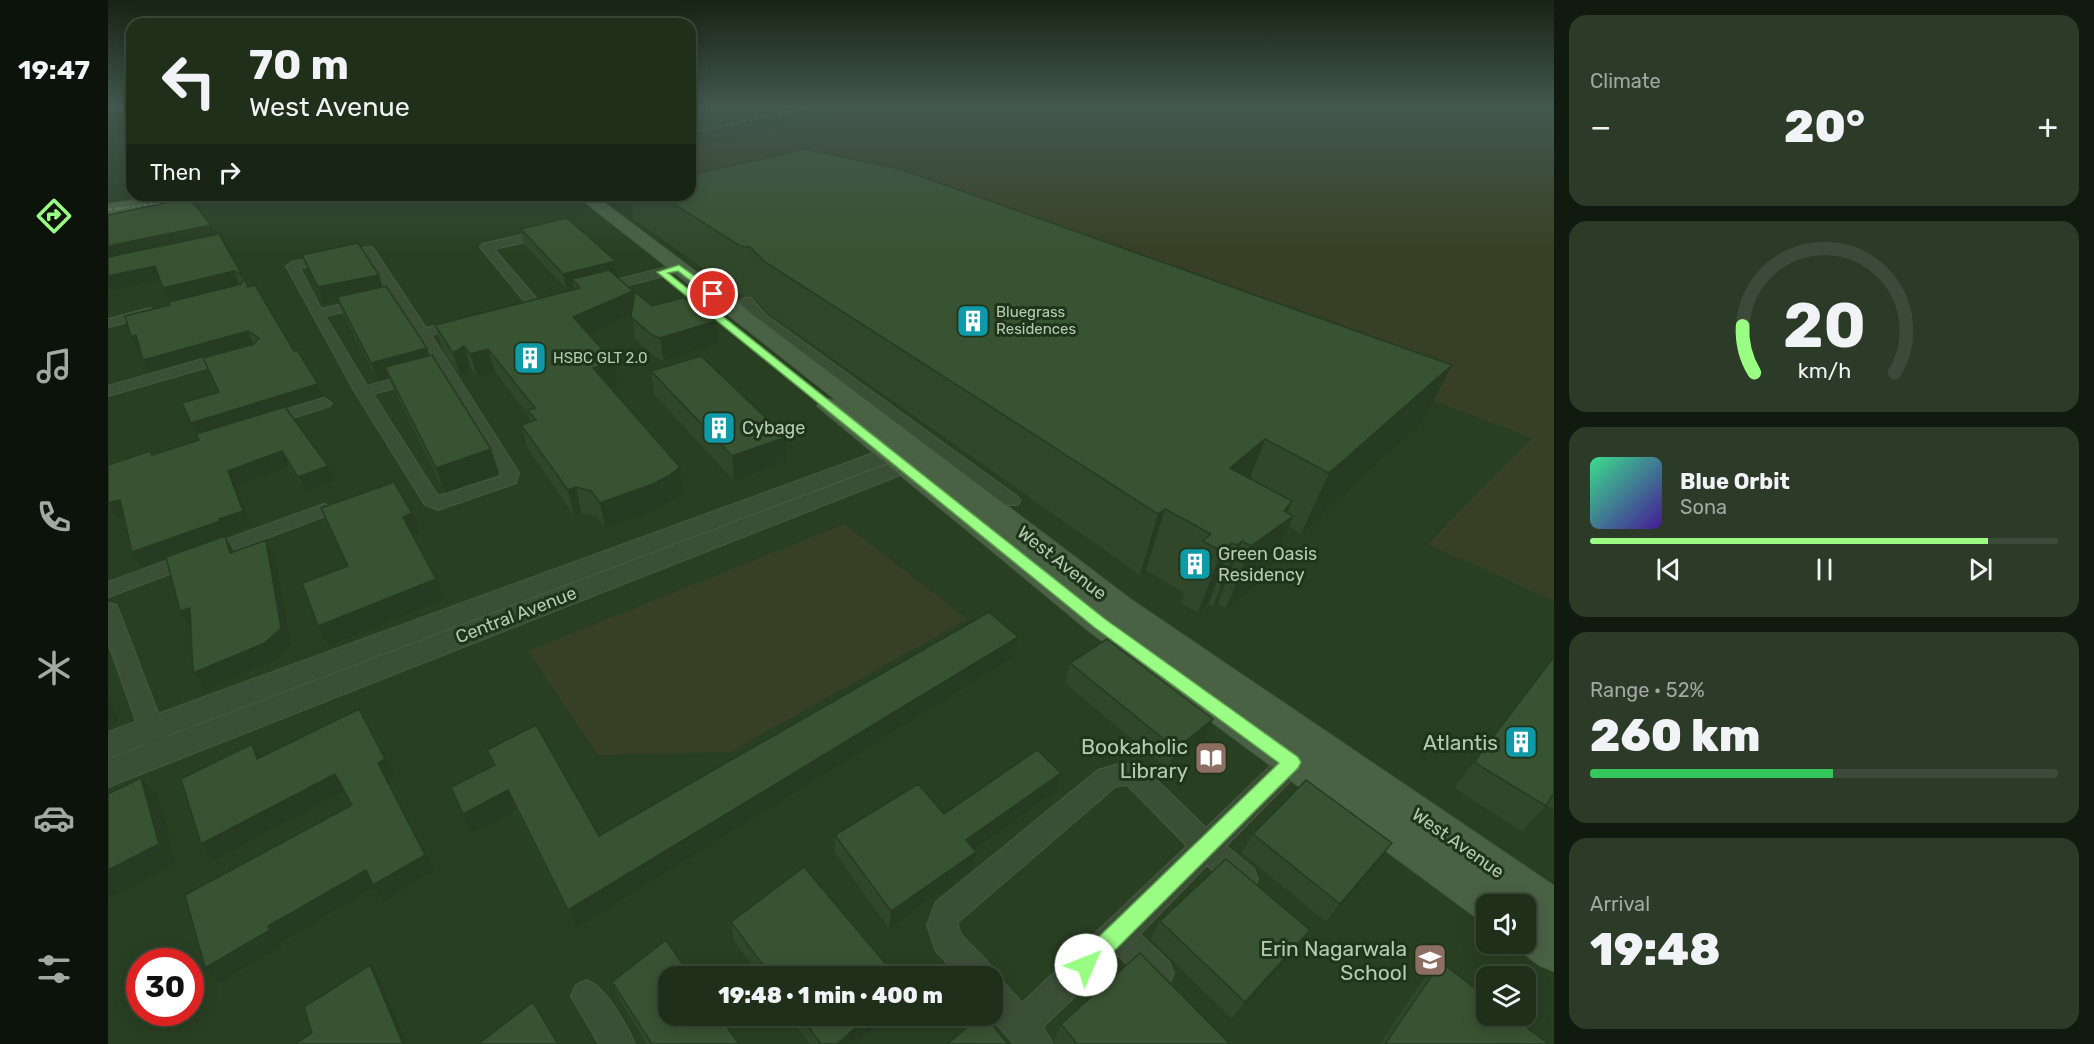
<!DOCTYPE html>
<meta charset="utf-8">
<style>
body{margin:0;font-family:Rubik,sans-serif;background:#2c3b27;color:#f1f3f6;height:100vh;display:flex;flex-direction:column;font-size:22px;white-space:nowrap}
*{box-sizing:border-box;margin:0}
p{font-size:20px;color:#a1a9a2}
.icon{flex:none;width:33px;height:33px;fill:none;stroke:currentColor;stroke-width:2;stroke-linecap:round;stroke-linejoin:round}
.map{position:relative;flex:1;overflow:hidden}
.panel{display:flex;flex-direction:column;gap:15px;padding:15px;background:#111a0e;width:540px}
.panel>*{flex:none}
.hud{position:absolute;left:18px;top:18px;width:570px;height:183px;border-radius:18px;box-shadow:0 3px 15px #0003,0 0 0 2px #3c4a39;background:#1f2f1a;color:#f1f3f6;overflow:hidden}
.tools{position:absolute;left:1368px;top:894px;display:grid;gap:12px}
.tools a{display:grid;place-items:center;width:60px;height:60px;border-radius:12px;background:#1f2f1a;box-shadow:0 3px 15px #0003,0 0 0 2px #3c4a39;font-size:30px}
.speed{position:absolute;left:18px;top:948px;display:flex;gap:12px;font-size:30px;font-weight:700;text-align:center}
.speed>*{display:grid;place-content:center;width:78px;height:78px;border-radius:50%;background:#1f2f1a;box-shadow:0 3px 15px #0003,0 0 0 2px #3c4a39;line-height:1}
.speed .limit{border:9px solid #d22;background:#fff;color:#111}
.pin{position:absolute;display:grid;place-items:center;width:51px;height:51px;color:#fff;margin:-26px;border:3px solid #fff;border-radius:50%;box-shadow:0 2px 6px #0007}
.me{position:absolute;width:66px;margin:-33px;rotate:46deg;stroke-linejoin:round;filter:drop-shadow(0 0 4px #0008)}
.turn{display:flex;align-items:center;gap:21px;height:126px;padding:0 24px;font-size:27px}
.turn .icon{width:78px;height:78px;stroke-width:2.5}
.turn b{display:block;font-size:42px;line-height:51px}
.then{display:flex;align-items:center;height:57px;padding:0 24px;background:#0003;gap:12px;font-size:22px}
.big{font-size:45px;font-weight:800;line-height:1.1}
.panel .widget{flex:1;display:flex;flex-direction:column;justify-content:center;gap:9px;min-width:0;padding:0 21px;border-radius:18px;background:#2c3b27}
.panel .dial{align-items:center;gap:0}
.dial svg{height:156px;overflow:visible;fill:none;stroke:#3c4a39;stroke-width:7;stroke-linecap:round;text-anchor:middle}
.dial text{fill:#f1f3f6;stroke:none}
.song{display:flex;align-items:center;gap:18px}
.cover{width:72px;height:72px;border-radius:9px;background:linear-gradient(135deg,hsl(150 70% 55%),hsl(260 70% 35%))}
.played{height:6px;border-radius:3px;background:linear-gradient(90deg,#99fe83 85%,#3c4a39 85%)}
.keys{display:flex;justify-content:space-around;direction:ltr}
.heat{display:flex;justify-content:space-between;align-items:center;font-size:33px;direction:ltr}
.charge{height:9px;border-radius:4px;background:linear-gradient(90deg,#34c759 52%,#3c4a39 0)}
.trip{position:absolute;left:550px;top:966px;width:345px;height:60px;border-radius:18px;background:#1f2f1a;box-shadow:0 3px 15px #0003,0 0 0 2px #3c4a39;font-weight:800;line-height:60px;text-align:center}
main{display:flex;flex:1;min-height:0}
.menu{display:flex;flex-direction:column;width:108px;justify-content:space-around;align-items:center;background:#0c130a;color:#a1a9a2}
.menu .icon{width:42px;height:42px}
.menu .active{color:#99fe83}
.menu b{font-size:27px;color:#f1f3f6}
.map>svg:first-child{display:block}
.green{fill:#374024}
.water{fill:#1d3d15}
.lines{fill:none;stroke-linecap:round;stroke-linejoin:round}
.minor-casing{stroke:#475a42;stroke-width:2}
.tertiary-casing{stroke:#475a42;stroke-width:2}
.secondary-casing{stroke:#475a42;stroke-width:2}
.minor{fill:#3b4e36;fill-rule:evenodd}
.tertiary{fill:#3b4e36;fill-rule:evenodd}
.secondary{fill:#496244;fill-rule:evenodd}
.rail-far1{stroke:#5e7658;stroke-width:2;stroke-dasharray:3 3;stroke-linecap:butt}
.rail{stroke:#5e7658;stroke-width:3;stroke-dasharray:4 4;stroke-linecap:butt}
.wall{fill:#30472a}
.shaded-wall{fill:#273a22}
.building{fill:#385331;stroke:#273a22;stroke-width:1.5}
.route{fill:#99fe83;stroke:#63a555;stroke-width:1.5}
.labels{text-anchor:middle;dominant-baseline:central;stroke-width:6;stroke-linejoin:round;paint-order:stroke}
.far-poi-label{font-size:15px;fill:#b6cab2;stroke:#20331b;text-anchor:start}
.poi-label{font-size:18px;fill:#b6cab2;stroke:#20331b;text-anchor:start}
.street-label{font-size:18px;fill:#b6cab2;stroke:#20331b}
.near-poi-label{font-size:21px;fill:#b6cab2;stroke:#20331b;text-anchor:end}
</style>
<main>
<nav class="menu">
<b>19:47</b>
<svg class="icon active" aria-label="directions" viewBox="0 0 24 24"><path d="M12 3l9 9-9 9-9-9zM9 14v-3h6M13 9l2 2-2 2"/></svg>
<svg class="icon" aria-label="music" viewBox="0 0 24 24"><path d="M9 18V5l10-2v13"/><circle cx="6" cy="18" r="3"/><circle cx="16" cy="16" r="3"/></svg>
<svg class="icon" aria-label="phone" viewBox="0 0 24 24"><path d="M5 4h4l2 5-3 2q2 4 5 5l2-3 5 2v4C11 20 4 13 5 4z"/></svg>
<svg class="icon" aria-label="climate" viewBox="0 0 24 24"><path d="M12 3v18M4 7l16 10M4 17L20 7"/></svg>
<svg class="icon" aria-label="car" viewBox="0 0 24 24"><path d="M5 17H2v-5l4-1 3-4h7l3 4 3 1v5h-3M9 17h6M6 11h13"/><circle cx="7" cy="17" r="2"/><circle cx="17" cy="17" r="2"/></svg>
<svg class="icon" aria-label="filters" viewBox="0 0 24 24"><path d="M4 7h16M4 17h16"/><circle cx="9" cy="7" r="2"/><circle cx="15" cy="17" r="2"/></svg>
</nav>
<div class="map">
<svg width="1446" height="1044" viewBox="0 0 1446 1044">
<rect width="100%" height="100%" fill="#293f22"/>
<path class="green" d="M768 106H1446V601L1320 544 1424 438 762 186 582 195V147Z
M736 524 859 619 622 752 490 755 420 651Z"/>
<path class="water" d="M0 106H24V128L0 131Z"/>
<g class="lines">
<g class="minor-casing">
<path id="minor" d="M440 229 446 233 444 236 386 249 434 305 427 309 422 308 372 247 374 244Z
M261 247 265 248 318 328 353 319 360 323 358 326 323 335 411 473 408 483 330 510 316 504 314 500 247 392 178 266 184 262ZM257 256 393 476 330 496 265 394 313 381 315 378 307 373 259 386 217 316 263 306 265 303 258 299 213 309 192 268Z
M571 264 576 265 577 268 576 271 489 293 482 289 484 286Z
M638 297 643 298 658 315 910 497 912 501 910 505H896L648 321 631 301Z
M42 308 49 312 47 315 0 327V319Z
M123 351 131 356 128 359 0 396V386Z
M216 398 224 403 222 406 159 426 151 421 153 417Z
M216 504 223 506 226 510 223 514 0 597V582Z
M0 603 8 605 11 611 65 752 61 760 52 763 43 760 39 752 0 642Z
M1192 743 1201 746 1205 754 1201 762 1118 846 1146 869 1150 879 1146 889 1136 893 1126 889 1099 865 1032 934 1061 962 1066 973 1061 984 1050 989 1039 984 1010 955 935 1027 945 1044H906L882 1016H885V976H851L828 951 819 925 828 902 990 770 1014 763 1036 768 1098 828 1183 746ZM1014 785 1020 786 1079 846 914 1003 896 983 886 978C886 956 847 941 850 922L1007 787Z
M479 980C498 988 518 1024 527 1044H491L463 996 468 985Z"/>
</g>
<g class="tertiary-casing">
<path id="tertiary" d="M774 450 782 452 785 457 782 462 0 758V732Z
M815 451 823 453 826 458 823 463 0 787V759Z"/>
</g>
<g class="secondary-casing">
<path id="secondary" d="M64 195H104L96 200 0 214V204Z
M468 195H486L1025 601 1446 886V971L1431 965 1403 944H1418V904H1378V922L1369 918 981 631 709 406 712 401 720 399 728 401 835 484Z"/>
</g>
<use href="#minor" class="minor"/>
<use href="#tertiary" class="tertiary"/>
<use href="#secondary" class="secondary"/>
<path class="rail-far1" d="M582 133 708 106
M6 209 110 195"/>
<path class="rail" d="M0 210 17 208"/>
</g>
<path class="wall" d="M522 195H582L1344 365 1315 421 1193 534 1181 526 1159 577 1118 608 1110 603 1105 607 1100 604 1090 613 1073 603 1076 593 1038 570 1032 575 660 313 645 297 635 296 525 219Z
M413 229 508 261 510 277H509L525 291 526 296 544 306 608 321 610 343 556 361 547 357 527 339 524 314 480 334 510 385 502 388 575 492 566 500 549 509 497 528 488 516 473 513 466 515 420 449 413 425 422 422 421 416 387 372 369 377 363 369 352 376 334 348 327 325 466 290V288L459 290 416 244Z
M108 234 134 275 140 287 210 384 215 396 178 408 220 466 226 480 197 491 181 466 128 486 143 526 120 534 121 536 117 537 126 552 167 557 183 645 167 660 97 690 85 673 82 628 58 558 34 567 16 516 10 518 44 454 91 440 89 434 83 423 111 392 146 344 145 343 42 372 31 347 29 348 62 305 133 284H131L62 301 52 279 0 291Z
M194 255 271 275 275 287 319 348 321 355 383 449 391 474 337 493 286 390 281 378 270 381 235 314 230 301 217 304 201 270Z
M543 371 678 437 679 461 626 481 546 394Z
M910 637 906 657 468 928 408 810 364 833 385 765 379 750 491 836Z
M1445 658H1446V810L1438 805 1414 831 1346 788Z
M962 663 1105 719 1096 739 1060 769 957 683Z
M948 791 867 850 868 852 865 869 781 928 727 853V835Z
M1145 834 1284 843 1270 862 1218 922 1134 853Z
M1052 921 1202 930 1189 949 1124 1019 1043 939Z
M623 922 788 976H652L626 941Z
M1333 962 1441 1044H1272L1315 980Z
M504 982 631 1044H539L511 999Z
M681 1016H779L747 1044H702Z
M953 1024 1122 1044H948L946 1041Z"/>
<path class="shaded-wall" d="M103 225 109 237 0 260V246Z
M508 261 510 277 471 287 464 279 466 288 459 290 455 274Z
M47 266 53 279 0 291V276Z
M126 271 131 284 62 301 55 288Z
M271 275 276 292 217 304 210 287Z
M525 291 528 312 469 339 465 317Z
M608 321 610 343 556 361 552 338Z
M140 331 145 343 42 372 35 360Z
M28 335 34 347 29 348 23 336Z
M356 346 363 369 352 376 345 353Z
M319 348 324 366 277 367 281 378 270 381 263 363Z
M380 349 387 372 369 377 362 354Z
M506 362 510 385 489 391 485 368Z
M1344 365 1315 421 1193 534 1221 473Z
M210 384 215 396 90 435 83 423Z
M678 437 679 461 626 481 624 456Z
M1157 439 1134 499 1122 468Z
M383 449 391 474 337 493 328 468Z
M174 451 181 466 128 486 143 526 120 534 121 536 117 537 126 552 122 553 117 537 34 567 24 552 120 471Z
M220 466 226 480 197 491 190 477Z
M572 467 575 492 566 500 549 509 497 528 492 503Z
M468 487 473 513 466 515 460 490Z
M12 500 22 514 10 518 1 503Z
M1184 501 1175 523 1185 516 1159 577 1118 608 1143 546Z
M1057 509 1038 570 1032 575 1050 514Z
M304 513 312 533 303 536 295 517Z
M158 540 167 557 183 645 167 660 97 690 85 673Z
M1134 541 1110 603 1105 607 1129 545Z
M1124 543 1100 604 1090 613 1113 551Z
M328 579 336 599 221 646 210 626Z
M82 608 83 628 72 611Z
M910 637 906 657 468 928 460 910Z
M0 694 10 721 0 726Z
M251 709 286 775 279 779 326 870 276 901 266 887 173 942 175 945 112 982 97 968 160 926 258 870 270 763Z
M1105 719 1096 739 1060 769 1068 749Z
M144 744 155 761 149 759Z
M953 773 948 791 855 858 858 840Z
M227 774 237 790 106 860 93 844Z
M33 778 50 797 68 863 0 899V870Z
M400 790 408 810 364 833 355 814Z
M1284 843 1270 862 1218 922 1232 904Z
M868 852 865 869 781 928 783 911Z
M1202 930 1189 949 1124 1019 1137 1002Z
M262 965 271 977 299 1044H295Z
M761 1016H779L747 1044H729Z"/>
<path class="building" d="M697 149 792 169 1344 365 1221 473 1157 439 1122 468 1184 501 1176 511 1185 516 1143 546 1134 541 1129 545 1124 543 1113 551 1095 541 1103 534 1057 509 1050 514 657 262 642 247 632 246 552 195H582V175Z
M81 198 103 225 0 246V215Z
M459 218 508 261 455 274 413 229Z
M111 234 134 275 126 271 55 288 47 266 0 276V257Z
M250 243 271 275 210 287 194 255Z
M501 270 525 291 465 317 506 362 485 368 572 467 562 475 545 484 492 503 483 491 468 487 460 490 413 425 428 420 419 410 427 408 380 349 362 354 356 346 345 353 327 325 472 288 464 279Z
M136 279 140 287 147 285 186 351 189 350 210 384 83 423 74 403 111 392 95 358 146 344 151 338 140 331 35 360 28 335 23 336 17 316 62 305 61 302 133 284Z
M278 286 319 348 263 363 229 297Z
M527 292 544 306 574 298 581 300 608 321 552 338 544 335 523 317Z
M324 355 383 449 328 468 277 367Z
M593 356 678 437 624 456 543 371Z
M177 407 220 466 190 477 174 451 120 471 135 511 111 519 112 521 24 552 12 500 1 503 0 501V465L42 451 44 455 91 440 88 434Z
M286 482 304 513 295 517 328 579 210 626 194 583 240 566 213 508Z
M117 536 122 553 158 540 173 628 157 643 85 673 82 608 72 611 58 557Z
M881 612 910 637 460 910 400 790 355 814 343 787 387 765 379 750 428 725 491 836Z
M999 639 1105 719 1068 749 962 663Z
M1445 658H1446V793L1438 806 1366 762Z
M251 709 277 759 270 763 317 855 265 885 258 870 160 926 162 930 97 968 77 895 244 805 227 774 93 844 73 779 144 744 149 759Z
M929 750 953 773 858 840 868 852 783 911 727 835 810 784 836 814Z
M33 778 51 844 0 870V794Z
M1198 780 1284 843 1232 904 1145 834Z
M1118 859 1202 930 1137 1002 1052 921Z
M696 867 788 976H663L623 922Z
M558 940 583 976H561V1016H611L631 1044H544L504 982Z
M1032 953 1122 1044H969L953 1024Z
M1333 962 1378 997V1016H1403L1441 1044H1277Z
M262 965 295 1044H187L204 1033 196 1007Z
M425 1002 450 1044H370Z
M692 1016H761L729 1044H713Z
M873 1016H877L900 1044H839Z"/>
<linearGradient id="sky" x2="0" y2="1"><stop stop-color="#172313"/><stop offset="0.42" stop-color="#43584f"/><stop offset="1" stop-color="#43584f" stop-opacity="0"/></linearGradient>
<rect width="1446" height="253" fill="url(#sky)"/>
<path class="route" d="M571 265 609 292V296H602L570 271 560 273 997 619 1190 757 1193 762 1190 768 985 972 978 976 970 972 967 965 970 957 1171 763 986 627 549 272Z"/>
<defs>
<g id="building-square" transform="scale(1.725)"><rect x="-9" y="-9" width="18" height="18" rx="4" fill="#0f9aa8" stroke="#20331b"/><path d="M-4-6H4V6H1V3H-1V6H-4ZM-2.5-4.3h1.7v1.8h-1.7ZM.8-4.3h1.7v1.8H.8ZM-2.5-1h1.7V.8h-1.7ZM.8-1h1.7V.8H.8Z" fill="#fff"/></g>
<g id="library-square" transform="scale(1.725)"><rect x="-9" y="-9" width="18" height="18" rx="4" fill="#8d6e63" stroke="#20331b"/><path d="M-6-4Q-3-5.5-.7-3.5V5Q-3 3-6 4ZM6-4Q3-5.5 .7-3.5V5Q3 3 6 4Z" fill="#fff"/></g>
<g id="school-square" transform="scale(1.725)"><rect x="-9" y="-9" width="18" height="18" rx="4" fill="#8d6e63" stroke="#20331b"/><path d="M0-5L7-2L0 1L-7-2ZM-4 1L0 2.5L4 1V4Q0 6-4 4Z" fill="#fff"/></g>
</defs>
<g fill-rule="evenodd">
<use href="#building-square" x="865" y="321"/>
<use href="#building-square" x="422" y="358"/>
<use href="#building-square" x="611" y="428"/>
<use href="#building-square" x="1087" y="564"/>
<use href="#building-square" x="1413" y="742"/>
<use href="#library-square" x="1103" y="758"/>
<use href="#school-square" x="1322" y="960"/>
</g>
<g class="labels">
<g class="far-poi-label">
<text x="888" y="312">Bluegrass<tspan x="888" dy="17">Residences</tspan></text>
<text x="445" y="358">HSBC GLT 2.0</text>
</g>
<g class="poi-label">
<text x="634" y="428">Cybage</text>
<text x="1110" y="554">Green Oasis<tspan x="1110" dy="21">Residency</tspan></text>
</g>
<g class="street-label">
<text transform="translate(954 563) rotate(38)">West Avenue</text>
<text transform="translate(408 615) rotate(-21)">Central Avenue</text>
<text transform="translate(1350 843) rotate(35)">West Avenue</text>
</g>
<g class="near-poi-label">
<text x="1390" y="742">Atlantis</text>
<text x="1080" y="746">Bookaholic<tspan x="1080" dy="24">Library</tspan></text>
<text x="1299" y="948">Erin Nagarwala<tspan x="1299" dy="24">School</tspan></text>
</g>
</g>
</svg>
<div class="tools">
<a><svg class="icon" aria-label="sound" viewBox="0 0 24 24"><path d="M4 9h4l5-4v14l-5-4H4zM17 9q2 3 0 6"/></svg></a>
<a><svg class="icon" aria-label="layers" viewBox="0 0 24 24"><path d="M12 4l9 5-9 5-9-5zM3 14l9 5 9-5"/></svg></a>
</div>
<div class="speed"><div class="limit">30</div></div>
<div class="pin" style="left:605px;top:294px;background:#d93025"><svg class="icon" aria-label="arrive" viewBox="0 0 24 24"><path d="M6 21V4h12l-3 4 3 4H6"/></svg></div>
<svg class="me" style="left:978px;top:965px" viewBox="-20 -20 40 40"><circle r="19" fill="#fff"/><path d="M0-13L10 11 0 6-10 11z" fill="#99fe83"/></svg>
<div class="trip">19:48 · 1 min · 400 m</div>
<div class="hud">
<div class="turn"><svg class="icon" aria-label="left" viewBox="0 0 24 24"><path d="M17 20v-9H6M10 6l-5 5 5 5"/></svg><div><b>70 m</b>West Avenue</div></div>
<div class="then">Then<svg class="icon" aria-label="right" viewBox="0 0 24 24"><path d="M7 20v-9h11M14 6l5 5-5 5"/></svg></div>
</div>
</div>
<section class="panel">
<div class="widget"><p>Climate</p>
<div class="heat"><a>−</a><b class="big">20°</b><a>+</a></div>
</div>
<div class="widget dial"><svg viewBox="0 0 100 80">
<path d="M14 69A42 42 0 1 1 86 69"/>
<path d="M14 69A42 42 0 0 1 8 45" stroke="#99fe83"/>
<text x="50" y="56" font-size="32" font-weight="700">20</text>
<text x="50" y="72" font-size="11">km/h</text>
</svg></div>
<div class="widget">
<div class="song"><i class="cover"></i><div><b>Blue Orbit</b><p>Sona</p></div></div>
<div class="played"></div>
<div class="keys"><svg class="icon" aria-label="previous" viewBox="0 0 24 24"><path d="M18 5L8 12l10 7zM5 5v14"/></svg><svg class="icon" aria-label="pause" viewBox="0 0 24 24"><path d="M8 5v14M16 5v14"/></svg><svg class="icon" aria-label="next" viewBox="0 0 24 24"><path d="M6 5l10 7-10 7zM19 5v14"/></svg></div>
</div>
<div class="widget"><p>Range · 52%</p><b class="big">260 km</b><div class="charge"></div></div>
<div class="widget"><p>Arrival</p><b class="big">19:48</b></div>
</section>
</main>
